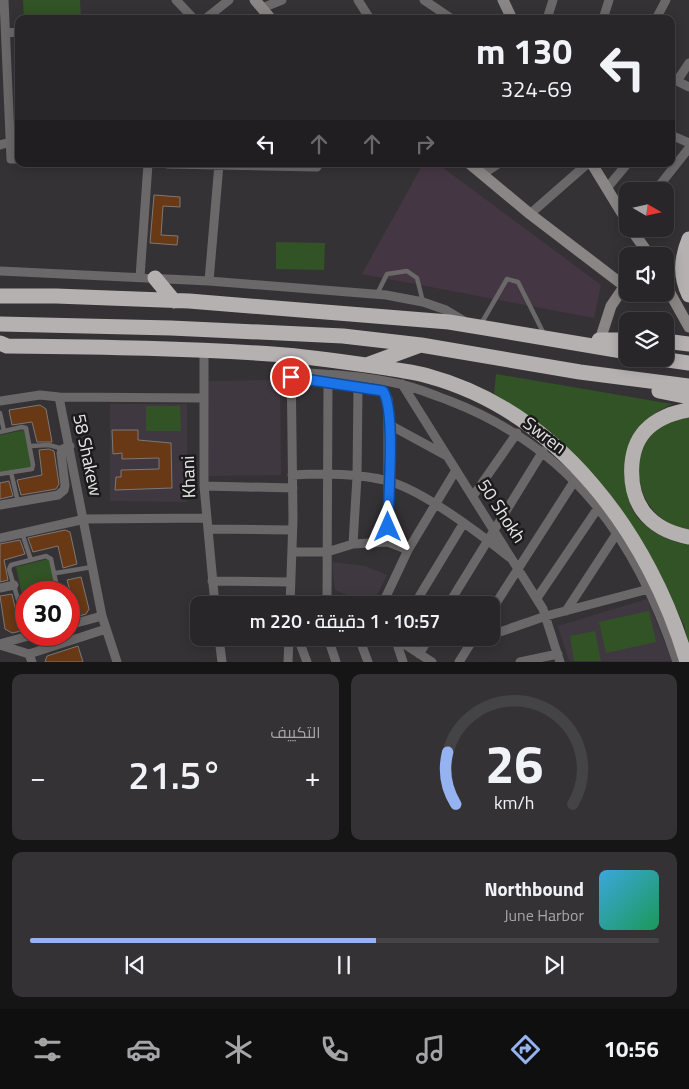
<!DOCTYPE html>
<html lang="ar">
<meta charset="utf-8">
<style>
body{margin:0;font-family:"Titillium Web",Cairo,sans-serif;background:#343234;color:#f1f3f6;direction:rtl;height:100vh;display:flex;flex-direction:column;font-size:19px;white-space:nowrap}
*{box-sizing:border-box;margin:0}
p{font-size:16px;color:#a5a5a8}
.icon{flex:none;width:28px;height:28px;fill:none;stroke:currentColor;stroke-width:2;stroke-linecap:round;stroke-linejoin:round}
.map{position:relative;height:662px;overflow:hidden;direction:ltr}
.side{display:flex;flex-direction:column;gap:12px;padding:12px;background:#161516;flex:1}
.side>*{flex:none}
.guide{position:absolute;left:15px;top:15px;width:660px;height:152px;border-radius:10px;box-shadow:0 2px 12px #0003,0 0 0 1px #444345;direction:rtl;background:#282628;color:#f1f3f6;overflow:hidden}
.needle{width:32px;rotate:99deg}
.fabs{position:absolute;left:619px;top:182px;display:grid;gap:10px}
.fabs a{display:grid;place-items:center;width:55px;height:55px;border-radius:10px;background:#282628;box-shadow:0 2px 12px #0003,0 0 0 1px #444345;font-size:25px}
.speed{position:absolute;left:15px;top:581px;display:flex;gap:10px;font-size:25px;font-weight:700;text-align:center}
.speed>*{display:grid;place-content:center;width:65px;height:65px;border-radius:50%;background:#282628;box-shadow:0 2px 12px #0003,0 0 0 1px #444345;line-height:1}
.speed .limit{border:8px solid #d22;background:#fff;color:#111}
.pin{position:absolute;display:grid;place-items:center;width:42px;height:42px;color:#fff;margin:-21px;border:2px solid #fff;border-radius:50%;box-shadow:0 1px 5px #0007}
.me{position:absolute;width:55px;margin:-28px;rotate:0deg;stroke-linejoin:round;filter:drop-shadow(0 0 4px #0008)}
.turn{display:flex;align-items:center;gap:18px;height:105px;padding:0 20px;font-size:22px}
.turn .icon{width:65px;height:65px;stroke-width:2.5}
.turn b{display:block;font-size:35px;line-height:42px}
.lanes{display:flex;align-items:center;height:48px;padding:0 20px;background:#0003;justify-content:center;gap:25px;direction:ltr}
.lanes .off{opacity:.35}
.big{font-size:38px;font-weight:600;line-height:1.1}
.side .widget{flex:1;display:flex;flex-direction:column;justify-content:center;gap:8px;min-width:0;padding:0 18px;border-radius:10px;background:#343234}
.side .dial{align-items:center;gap:0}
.dial svg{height:130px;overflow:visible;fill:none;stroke:#444345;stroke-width:7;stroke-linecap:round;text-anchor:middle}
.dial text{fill:#f1f3f6;stroke:none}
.song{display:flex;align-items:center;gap:15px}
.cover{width:60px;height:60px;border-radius:8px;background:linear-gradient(135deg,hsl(200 70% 55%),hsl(150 70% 35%))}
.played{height:5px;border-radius:2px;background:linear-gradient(90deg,#95b2f1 55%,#444345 55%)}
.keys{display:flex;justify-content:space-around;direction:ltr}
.heat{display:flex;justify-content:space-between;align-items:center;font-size:28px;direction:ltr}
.side .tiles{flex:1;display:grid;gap:12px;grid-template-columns:1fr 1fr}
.widget:last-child{grid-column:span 2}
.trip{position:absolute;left:190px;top:596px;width:310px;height:50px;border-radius:10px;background:#282628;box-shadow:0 2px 12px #0003,0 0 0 1px #444345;font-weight:600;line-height:50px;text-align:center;direction:rtl}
.tab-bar{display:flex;height:80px;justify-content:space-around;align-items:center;background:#100f10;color:#a5a5a8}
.tab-bar .icon{width:35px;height:35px}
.tab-bar .on{color:#95b2f1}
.tab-bar b{font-size:22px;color:#f1f3f6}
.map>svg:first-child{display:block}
.built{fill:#403840}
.industrial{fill:#453643}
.green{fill:#325325}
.building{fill:#683914;stroke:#7c7876}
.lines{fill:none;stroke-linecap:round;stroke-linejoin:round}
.lane{stroke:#6b6869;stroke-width:4.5}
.street{stroke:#6b6869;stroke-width:9}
.secondary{stroke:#8a8686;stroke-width:11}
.highway{stroke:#b6b1b1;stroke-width:15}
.route-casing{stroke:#114b97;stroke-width:12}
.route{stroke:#1a73e8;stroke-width:9}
.labels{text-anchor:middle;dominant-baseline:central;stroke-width:5;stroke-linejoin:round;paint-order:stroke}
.street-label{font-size:18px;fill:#e8e6e8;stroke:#1c1b1c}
</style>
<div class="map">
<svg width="689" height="662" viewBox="0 0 689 662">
<rect width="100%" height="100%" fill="#353235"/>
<path class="built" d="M280 380 281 475 209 476 208 381Z
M110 404H187V502L110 501Z
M332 562 365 566 387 575 372 605 335 590Z
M647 599 672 661H569L558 626Z"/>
<path class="industrial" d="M423 164H438L601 285 594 318 362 274Z"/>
<path class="green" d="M23 0H80L81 19H24Z
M276 242 325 243 324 270 276 269Z
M496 374 672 404C638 421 643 425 635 460 633 470 627 484 628 494 630 523 664 541 689 545V644L684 625 655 564 632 528 506 402 494 395Z
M146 406H180L181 431H146Z
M689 416V530C623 519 621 421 689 416Z
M25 430 33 467 0 474V435Z
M52 558 60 592H26L24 603 16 567Z
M649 611 656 642 606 653 599 622Z
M595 631 601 661H574L570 636Z"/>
<path class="building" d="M154 195 180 197V207L163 206 161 235 178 236 177 245 150 243Z
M40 405 46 409 52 442H37L32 422 12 425 9 410Z
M112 430H138V440L171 443 172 488 115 490 116 477H121V470L159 469V458L122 459V453L113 454Z
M49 449 54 451 59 484 56 489 21 495 17 480 42 475 39 450Z
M9 481 13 496 0 499V483Z
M65 530 70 532 77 564 63 568 58 546 33 552 28 538Z
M20 540 25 554 4 560 8 580 0 582V544Z
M81 577 89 609 86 614 69 619V603L73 602 67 580Z
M12 594 17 616 26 614V630L12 633 5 629 0 596Z
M78 646 83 662H45L47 656Z"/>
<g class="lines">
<path class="lane" d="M377 294 387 274 407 271 417 278 423 302
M481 324 507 279 518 282 544 334
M0 413 4 431
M0 432 22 427 26 428 33 465 32 469 0 474
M30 446 49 445 63 449
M11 472 18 502
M22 533 31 560
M56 573 92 567
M26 604 19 603 9 569 11 565 46 556 51 559 58 592"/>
<path class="street" d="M4 0 11 159H19
M176 0 194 19
M358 0 370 19
M424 0 452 19
M262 8 282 0
M205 19 229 0
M547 19 553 0
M603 19 609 0
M656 19 666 0
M6 33 19 32
M671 78 689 87
M677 81 689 63
M671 135 689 143
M0 145 10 142
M167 164 317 167 316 164
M483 174 498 164
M607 188 627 164
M655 191 689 148
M530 214 587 164
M0 271 209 281 386 295 423 302 446 310 466 322
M140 277 148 164
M209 281 219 164
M204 348V486L215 605
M291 372C328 374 364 376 400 384 417 388 434 395 450 401 572 448 637 540 677 662
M291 377 383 391 388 399V542
M402 384 543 609 560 662
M0 401 40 395 59 397
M390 425 447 456
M292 475C324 473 358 473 388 481 422 490 480 534 509 557
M204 486 293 488
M473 496 517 433
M0 505 58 495 64 490 65 485 61 453 63 449 70 446
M208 529 292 530
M0 538 85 519 207 518
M353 544 357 477 358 387
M292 552H327L353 544 388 542 408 550
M212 581 291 582
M0 588 14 585
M537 598 598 508
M327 604 328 383
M290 605 293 519 291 356
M299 605H343
M382 605 408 550 456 470
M414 605 463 524
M448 605 543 451
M491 611 575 480
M566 611 617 533
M69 625 102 616
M491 635 546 616 649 589
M219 638 222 662
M298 638 307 662
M328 638 336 662
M359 638 368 662
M395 638 432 662
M395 638 403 662
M472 642 484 638
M0 644 32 635
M0 645 29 654 32 662
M362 645 375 638
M29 654 106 629
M419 654 429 638
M117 662 102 616 59 397 204 398
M288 662 289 638
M459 662 474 638
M520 662 558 654"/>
<path class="secondary" d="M255 0 271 19
M503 0 512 19
M470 164 530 214 623 285
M592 164 628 223
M631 229 650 256
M665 284 689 327
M600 340 611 306 628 281"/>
<path class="highway" d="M689 239C681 259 680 276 689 295
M155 278 174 301
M0 296H56L189 301 449 322 628 352
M0 324 171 328 343 336 421 345 580 372 689 386
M599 340H628
M665 341 689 344
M0 343 7 346C100 347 192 348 285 355 319 358 353 363 387 368 401 371 415 372 428 376 560 412 650 536 687 662
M661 359 689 363
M369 364 418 346
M659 391 689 397
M689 410C672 413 657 418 645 431 627 451 628 490 643 511 654 526 672 534 689 537"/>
</g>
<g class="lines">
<g class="route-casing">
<path id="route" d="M291 377 383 391C396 411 388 498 388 527"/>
</g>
<use href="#route" class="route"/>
</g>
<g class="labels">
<g class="street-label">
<text transform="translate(545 435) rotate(37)">Swren</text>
<text transform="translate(88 455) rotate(78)">58 Shakew</text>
<text transform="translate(188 477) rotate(-92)">Khani</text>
<text transform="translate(502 511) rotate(57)">50 Shokh</text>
</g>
</g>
</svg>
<div class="fabs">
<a><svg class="needle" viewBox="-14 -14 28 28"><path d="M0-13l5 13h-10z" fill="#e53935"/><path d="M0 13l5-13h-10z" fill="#a5a5a8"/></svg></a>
<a><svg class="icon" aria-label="sound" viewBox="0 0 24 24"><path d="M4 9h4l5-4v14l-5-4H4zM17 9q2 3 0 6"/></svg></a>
<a><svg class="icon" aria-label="layers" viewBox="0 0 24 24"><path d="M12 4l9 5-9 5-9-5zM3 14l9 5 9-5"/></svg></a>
</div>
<div class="speed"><div class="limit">30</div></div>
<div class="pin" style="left:291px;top:377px;background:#d93025"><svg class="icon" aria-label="arrive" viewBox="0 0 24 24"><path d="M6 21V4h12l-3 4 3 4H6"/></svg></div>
<svg class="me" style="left:388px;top:527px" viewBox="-20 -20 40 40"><path d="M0-17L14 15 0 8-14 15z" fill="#1a73e8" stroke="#fff" stroke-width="4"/></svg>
<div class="trip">10:57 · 1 دقيقة · 220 m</div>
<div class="guide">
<div class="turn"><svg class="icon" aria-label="left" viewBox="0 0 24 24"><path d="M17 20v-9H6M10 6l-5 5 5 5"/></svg><div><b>130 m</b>324-69</div></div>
<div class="lanes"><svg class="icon" aria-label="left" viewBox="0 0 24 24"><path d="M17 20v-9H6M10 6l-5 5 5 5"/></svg><svg class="icon off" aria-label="ahead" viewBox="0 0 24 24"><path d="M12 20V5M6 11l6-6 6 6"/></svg><svg class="icon off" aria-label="ahead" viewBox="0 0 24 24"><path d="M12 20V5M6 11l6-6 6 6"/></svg><svg class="icon off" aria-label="right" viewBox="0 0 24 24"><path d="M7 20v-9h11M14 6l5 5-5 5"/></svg></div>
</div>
</div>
<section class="side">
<div class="tiles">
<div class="widget dial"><svg viewBox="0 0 100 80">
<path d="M14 69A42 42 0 1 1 86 69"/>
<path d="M14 69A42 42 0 0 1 9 37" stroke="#95b2f1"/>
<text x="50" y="56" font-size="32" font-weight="700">26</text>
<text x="50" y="72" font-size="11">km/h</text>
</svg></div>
<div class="widget"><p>التكييف</p>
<div class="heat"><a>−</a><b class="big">21.5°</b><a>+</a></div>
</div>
<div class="widget">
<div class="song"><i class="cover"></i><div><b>Northbound</b><p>June Harbor</p></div></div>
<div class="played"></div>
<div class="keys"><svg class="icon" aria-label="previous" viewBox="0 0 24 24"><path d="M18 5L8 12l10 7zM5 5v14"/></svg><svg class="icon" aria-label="pause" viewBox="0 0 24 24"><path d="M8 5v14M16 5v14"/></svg><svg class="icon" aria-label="next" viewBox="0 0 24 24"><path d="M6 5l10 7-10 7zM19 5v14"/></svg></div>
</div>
</div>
</section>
<nav class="tab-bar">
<b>10:56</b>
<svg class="icon on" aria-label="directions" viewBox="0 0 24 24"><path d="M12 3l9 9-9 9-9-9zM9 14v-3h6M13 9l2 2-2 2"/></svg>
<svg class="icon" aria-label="music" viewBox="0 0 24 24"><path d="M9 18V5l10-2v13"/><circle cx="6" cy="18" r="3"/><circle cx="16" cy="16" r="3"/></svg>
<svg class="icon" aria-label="phone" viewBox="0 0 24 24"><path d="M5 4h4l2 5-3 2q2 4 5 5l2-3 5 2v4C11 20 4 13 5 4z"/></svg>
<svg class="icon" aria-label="climate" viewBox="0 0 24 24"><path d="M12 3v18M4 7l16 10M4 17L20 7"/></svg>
<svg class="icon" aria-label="car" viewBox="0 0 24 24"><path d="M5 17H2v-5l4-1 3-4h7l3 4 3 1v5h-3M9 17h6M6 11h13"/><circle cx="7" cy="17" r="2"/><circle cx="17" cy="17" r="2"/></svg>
<svg class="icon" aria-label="filters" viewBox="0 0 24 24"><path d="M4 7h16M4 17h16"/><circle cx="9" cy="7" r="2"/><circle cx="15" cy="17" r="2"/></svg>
</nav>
